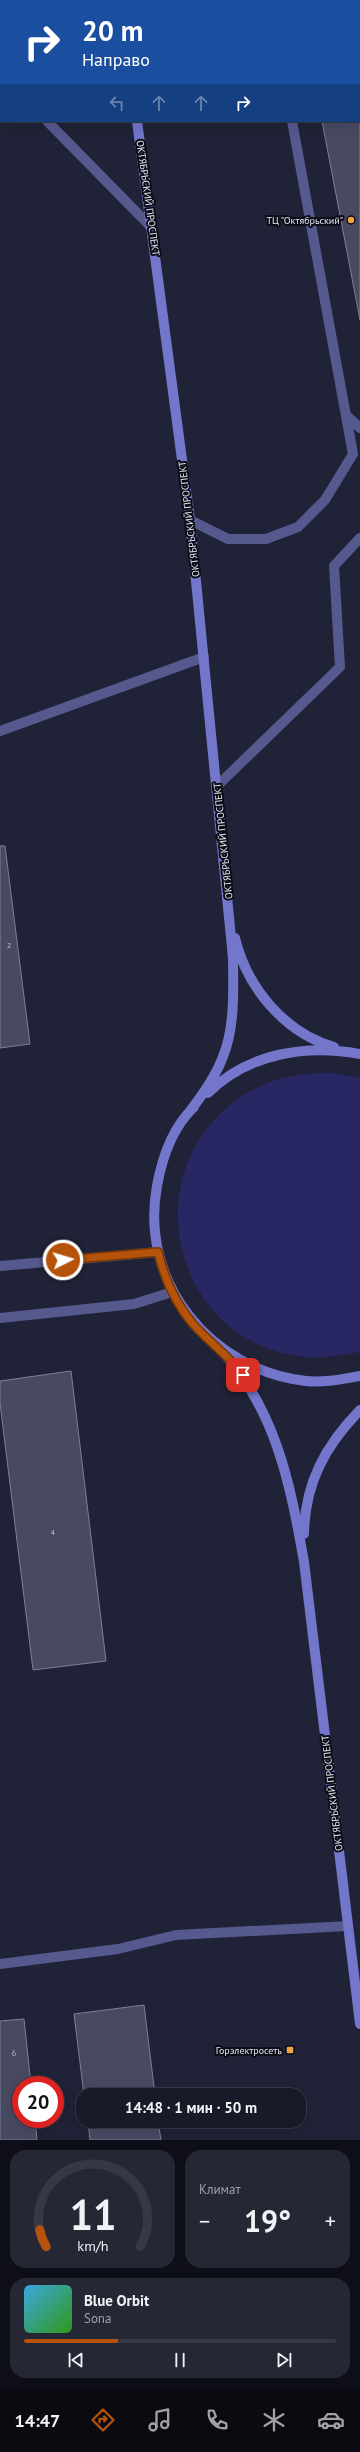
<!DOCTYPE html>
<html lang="ru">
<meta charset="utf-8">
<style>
body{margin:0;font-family:"PT Sans",sans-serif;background:#252735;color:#f1f3f6;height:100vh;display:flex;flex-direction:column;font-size:15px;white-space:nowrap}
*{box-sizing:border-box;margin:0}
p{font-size:13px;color:#9fa1a8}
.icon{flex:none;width:22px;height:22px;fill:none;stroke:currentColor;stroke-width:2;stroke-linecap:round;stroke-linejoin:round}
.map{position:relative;height:2140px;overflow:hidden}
.side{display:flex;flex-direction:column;gap:10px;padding:10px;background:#0d0e17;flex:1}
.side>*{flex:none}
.guide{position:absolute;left:0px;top:0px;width:360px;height:122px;box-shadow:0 4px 16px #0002,0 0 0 1px #363846;background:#1a4fa0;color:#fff;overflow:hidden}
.speed{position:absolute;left:12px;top:2076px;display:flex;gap:8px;font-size:20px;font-weight:700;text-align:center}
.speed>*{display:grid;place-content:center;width:52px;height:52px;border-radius:50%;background:#181a29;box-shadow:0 4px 16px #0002,0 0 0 1px #363846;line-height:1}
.speed .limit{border:6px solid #d22;background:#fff;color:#111}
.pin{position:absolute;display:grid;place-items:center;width:34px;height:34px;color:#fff;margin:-17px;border-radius:8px;box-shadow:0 2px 6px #0006}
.me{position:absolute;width:44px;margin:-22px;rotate:85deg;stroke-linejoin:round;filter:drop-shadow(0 0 3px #0008)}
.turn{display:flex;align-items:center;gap:14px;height:84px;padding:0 16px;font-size:18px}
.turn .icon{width:52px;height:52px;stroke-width:2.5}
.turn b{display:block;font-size:28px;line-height:34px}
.lanes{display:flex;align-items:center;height:38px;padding:0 16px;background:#0003;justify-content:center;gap:20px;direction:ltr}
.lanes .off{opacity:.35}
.big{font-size:30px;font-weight:700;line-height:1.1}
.side .widget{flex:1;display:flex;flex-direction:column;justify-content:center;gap:6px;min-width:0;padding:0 14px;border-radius:16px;background:#252735}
.side .dial{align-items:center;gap:0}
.dial svg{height:104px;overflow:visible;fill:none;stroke:#363846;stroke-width:7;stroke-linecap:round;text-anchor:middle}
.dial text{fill:#f1f3f6;stroke:none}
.song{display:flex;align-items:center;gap:12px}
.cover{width:48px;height:48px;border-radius:6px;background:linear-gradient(135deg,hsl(200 70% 55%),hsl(110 70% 35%))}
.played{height:4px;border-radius:2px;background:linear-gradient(90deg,#b45309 30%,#363846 30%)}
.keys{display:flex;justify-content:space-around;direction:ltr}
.heat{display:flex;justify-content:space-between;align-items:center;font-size:22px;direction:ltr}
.side .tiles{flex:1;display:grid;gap:10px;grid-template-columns:1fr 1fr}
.widget:last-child{grid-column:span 2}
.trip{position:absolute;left:76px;top:2088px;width:230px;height:40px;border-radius:16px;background:#181a29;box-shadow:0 4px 16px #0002,0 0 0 1px #363846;font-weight:700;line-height:40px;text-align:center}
.tab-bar{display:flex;height:64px;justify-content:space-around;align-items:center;background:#0a0a10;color:#9fa1a8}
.tab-bar .icon{width:28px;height:28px}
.tab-bar .current{color:#b45309}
.tab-bar b{font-size:18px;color:#f1f3f6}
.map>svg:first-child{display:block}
.green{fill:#292763}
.building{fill:#484a62;stroke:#7d8099}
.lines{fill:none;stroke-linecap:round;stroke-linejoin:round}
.service{stroke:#56598e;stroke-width:10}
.secondary{stroke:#7376cb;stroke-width:10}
.route-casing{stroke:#753606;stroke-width:10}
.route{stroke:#b45309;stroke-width:7}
.poi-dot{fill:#f1a540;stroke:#0b0c16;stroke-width:1.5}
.labels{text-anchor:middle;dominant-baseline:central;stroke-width:4;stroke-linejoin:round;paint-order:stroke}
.number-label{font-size:8px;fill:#bdbfd0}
.street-label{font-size:10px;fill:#e4e6f4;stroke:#0b0c16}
.poi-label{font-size:10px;fill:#e4e6f4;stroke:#0b0c16;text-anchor:end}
</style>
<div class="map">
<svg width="360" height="2140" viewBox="0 0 360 2140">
<rect width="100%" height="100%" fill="#202237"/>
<path class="green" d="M333 1073 360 1078V1352C334 1357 309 1360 282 1353 178 1326 143 1192 218 1116 234 1100 254 1087 276 1080 295 1074 314 1073 333 1073Z"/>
<path class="building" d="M300 0H360V320L322 121H359V1Z
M1 20V65L0 66V21Z
M0 846H5L30 1044 0 1048Z
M71 1371 106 1661 33 1670 0 1403V1381Z
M144 2005 155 2095H84L74 2014Z
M24 2019 31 2085H21V2119H35L37 2140H0V2021Z
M88 2121H158L161 2140H90Z"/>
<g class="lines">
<path class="service" d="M10 0V1
M269 0V1
M47 121 152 228
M346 415 360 428
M190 520 228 539H266L298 527 325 500 353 454 292 121
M0 731 204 657
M217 786 340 667 334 566 360 538
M0 1266 158 1252
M0 1318 134 1304 172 1292
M0 1964 118 1949 176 1935 348 1926"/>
<path class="secondary" d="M114 0V1
M137 121 190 520 233 958C234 1027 234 1055 190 1111
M235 938C247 988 285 1033 334 1047
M208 1093C248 1053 307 1044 360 1054
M194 1107C173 1127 162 1158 157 1186 139 1282 210 1370 306 1381 324 1383 342 1379 360 1376
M217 1346C275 1406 290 1482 304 1562L360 2024
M304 1534C305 1483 325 1446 360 1410"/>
</g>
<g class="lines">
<g class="route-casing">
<path id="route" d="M63 1260 158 1252C164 1277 176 1304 193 1324 209 1342 229 1356 243 1375"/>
</g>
<use href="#route" class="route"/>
</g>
<g class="poi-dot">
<circle cx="351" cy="220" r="4"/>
<rect x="286" y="2046" width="8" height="8" rx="2"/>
</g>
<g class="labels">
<g class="number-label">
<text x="9" y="945">2</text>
<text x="53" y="1532">4</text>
<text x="14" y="2053">6</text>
</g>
<g class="street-label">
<text transform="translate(148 198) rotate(82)">ОКТЯБРЬСКИЙ ПРОСПЕКТ</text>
<text transform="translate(189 519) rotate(-97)">ОКТЯБРЬСКИЙ ПРОСПЕКТ</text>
<text transform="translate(223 841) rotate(-96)">ОКТЯБРЬСКИЙ ПРОСПЕКТ</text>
<text transform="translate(332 1793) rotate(-97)">ОКТЯБРЬСКИЙ ПРОСПЕКТ</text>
</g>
<g class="poi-label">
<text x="343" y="220">ТЦ "Октябрьский"</text>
<text x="282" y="2050">Горэлектросеть</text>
</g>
</g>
</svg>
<div class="speed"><div class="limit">20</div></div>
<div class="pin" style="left:243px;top:1375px;background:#d93025"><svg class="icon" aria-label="arrive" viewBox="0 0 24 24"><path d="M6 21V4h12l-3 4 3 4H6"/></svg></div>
<svg class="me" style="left:63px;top:1260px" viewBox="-20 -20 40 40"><circle r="17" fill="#b45309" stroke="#fff" stroke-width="3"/><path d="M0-11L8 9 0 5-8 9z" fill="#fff"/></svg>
<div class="trip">14:48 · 1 мин · 50 m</div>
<div class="guide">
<div class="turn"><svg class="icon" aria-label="right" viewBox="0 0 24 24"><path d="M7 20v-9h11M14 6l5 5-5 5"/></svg><div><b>20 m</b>Направо</div></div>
<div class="lanes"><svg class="icon off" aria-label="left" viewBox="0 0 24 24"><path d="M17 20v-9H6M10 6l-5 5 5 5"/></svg><svg class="icon off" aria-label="ahead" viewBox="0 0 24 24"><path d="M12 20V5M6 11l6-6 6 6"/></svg><svg class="icon off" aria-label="ahead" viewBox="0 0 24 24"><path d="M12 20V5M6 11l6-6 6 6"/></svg><svg class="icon" aria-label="right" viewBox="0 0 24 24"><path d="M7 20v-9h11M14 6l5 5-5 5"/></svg></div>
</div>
</div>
<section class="side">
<div class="tiles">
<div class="widget dial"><svg viewBox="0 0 100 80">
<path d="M14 69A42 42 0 1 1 86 69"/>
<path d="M14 69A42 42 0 0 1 9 56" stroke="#b45309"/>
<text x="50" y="56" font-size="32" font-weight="700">11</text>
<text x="50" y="72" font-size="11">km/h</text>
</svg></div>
<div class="widget"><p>Климат</p>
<div class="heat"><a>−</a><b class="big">19°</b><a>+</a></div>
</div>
<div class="widget">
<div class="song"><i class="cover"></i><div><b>Blue Orbit</b><p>Sona</p></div></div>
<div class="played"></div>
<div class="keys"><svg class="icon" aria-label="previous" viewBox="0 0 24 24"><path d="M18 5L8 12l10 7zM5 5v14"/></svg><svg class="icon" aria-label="pause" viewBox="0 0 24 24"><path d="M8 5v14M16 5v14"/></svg><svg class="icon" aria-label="next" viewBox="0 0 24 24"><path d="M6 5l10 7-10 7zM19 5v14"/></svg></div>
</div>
</div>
</section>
<nav class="tab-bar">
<b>14:47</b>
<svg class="icon current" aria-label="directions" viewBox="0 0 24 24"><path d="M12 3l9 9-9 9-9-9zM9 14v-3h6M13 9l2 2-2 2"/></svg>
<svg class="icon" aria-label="music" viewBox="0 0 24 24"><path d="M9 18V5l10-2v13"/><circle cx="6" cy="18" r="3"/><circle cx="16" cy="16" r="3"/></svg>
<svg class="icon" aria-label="phone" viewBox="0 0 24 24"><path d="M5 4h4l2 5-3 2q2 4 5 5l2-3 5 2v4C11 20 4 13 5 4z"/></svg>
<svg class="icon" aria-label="climate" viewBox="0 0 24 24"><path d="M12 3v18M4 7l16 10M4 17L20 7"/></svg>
<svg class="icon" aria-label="car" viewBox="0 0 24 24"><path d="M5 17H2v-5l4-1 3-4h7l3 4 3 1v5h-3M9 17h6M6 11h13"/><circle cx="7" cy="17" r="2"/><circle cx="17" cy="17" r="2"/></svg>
</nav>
